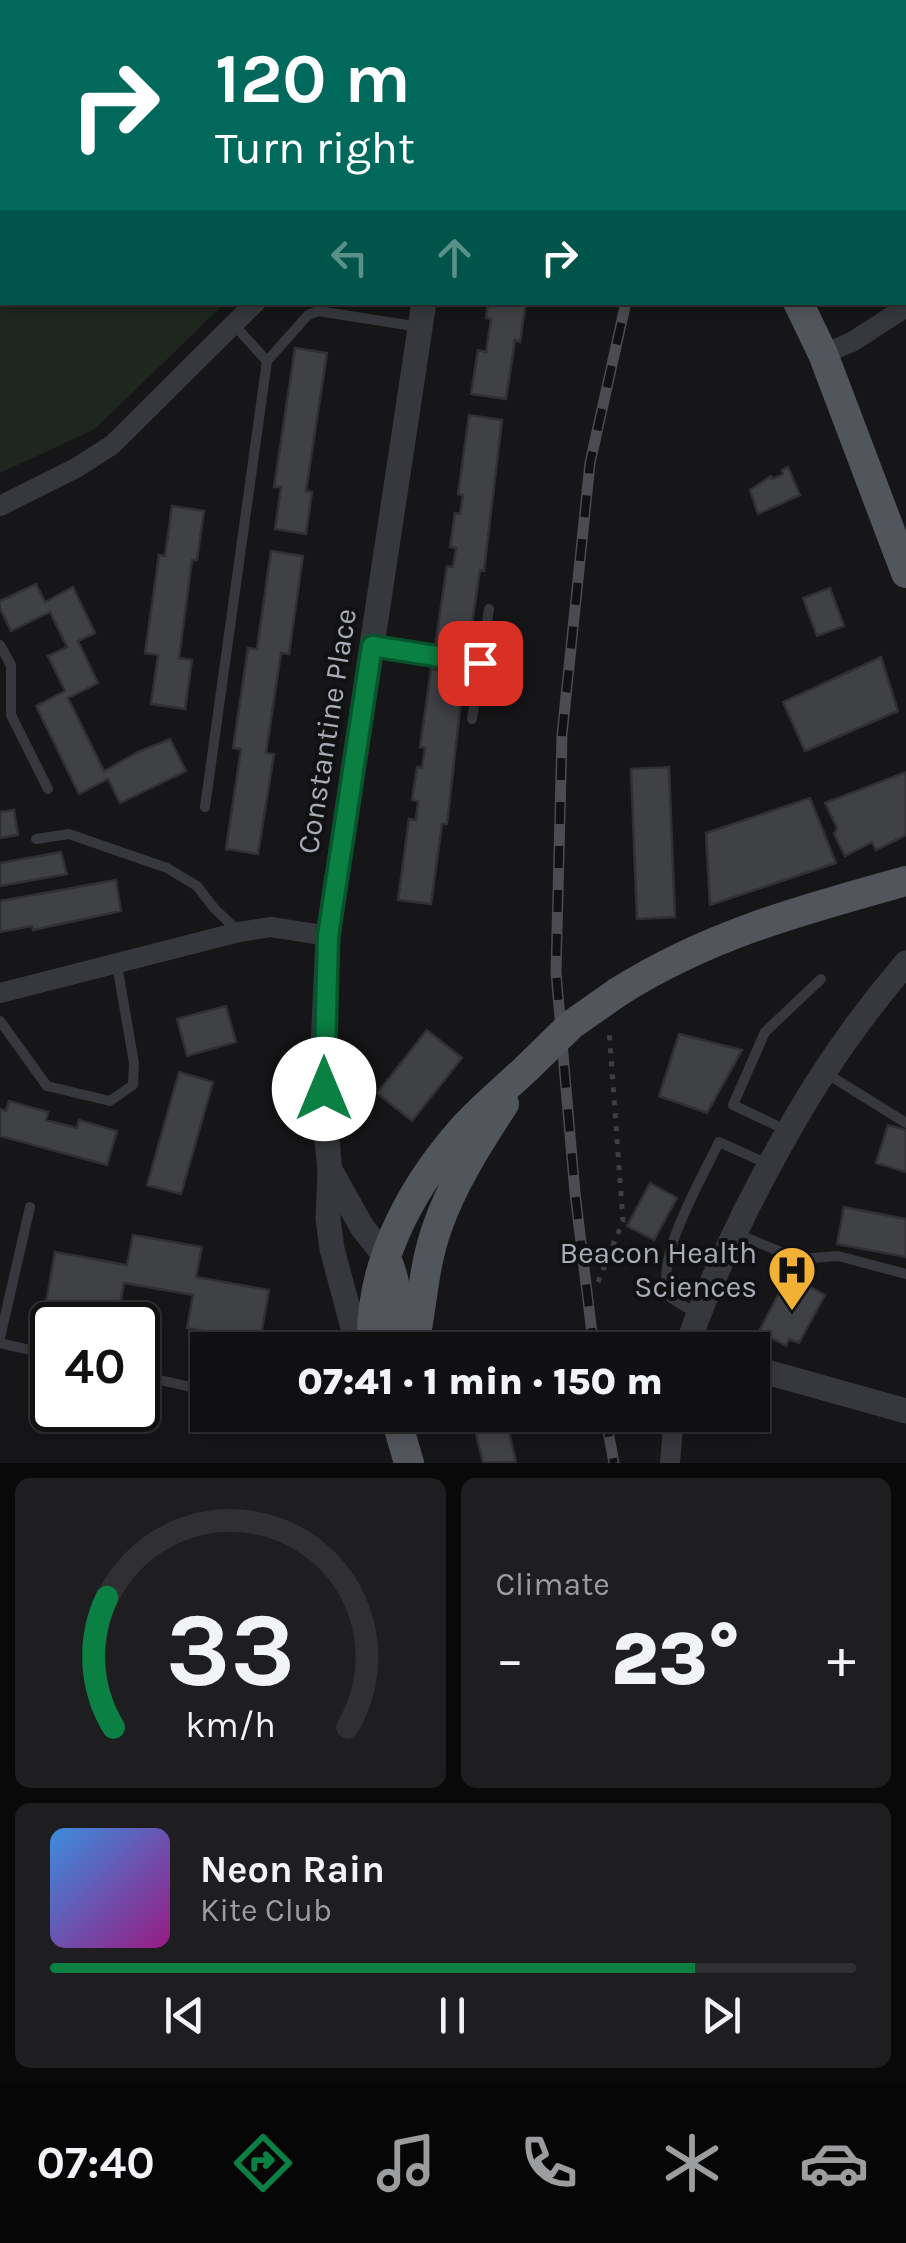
<!DOCTYPE html>
<meta charset="utf-8">
<style>
body{margin:0;font-family:Karla,sans-serif;background:#1e1e20;color:#f1f3f6;height:100vh;display:flex;flex-direction:column;font-size:38px;white-space:nowrap}
*{box-sizing:border-box;margin:0}
p{font-size:32px;color:#9c9d9f}
.icon{flex:none;width:55px;height:55px;fill:none;stroke:currentColor;stroke-width:2;stroke-linecap:round;stroke-linejoin:round}
.map{position:relative;height:1463px;overflow:hidden}
.panel{display:flex;flex-direction:column;gap:15px;padding:15px;background:#09090a;flex:1}
.panel>*{flex:none}
.banner{position:absolute;left:0px;top:0px;width:908px;height:305px;box-shadow:0 5px 15px #0003,0 0 0 2px #303032;background:#00695c;color:#fff;overflow:hidden}
.speed{position:absolute;left:30px;top:1302px;display:flex;gap:20px;font-size:50px;font-weight:700;text-align:center}
.speed>*{display:grid;place-content:center;width:130px;height:130px;border-radius:50%;background:#101012;box-shadow:0 5px 15px #0003,0 0 0 2px #303032;line-height:1}
.speed .limit{border:5px solid #111;border-radius:15px;background:#fff;color:#111}
.pin{position:absolute;display:grid;place-items:center;width:85px;height:85px;color:#fff;margin:-42px;border-radius:20px;box-shadow:0 5px 15px #0006}
.me{position:absolute;width:110px;margin:-55px;rotate:0deg;stroke-linejoin:round;filter:drop-shadow(0 0 8px #0008)}
.turn{display:flex;align-items:center;gap:35px;height:210px;padding:0 50px;font-size:45px}
.turn .icon{width:130px;height:130px;stroke-width:2.5}
.turn b{display:block;font-size:70px;line-height:85px}
.lanes{display:flex;align-items:center;height:95px;padding:0 50px;background:#0003;justify-content:center;gap:50px;direction:ltr}
.lanes .off{opacity:.35}
.big{font-size:75px;font-weight:800;line-height:1.1}
.panel .tile{flex:1;display:flex;flex-direction:column;justify-content:center;gap:15px;min-width:0;padding:0 35px;border-radius:15px;background:#1e1e20}
.panel .dial{align-items:center;gap:0}
.dial svg{height:260px;overflow:visible;fill:none;stroke:#303032;stroke-width:7;stroke-linecap:round;text-anchor:middle}
.dial text{fill:#f1f3f6;stroke:none}
.song{display:flex;align-items:center;gap:30px}
.cover{width:120px;height:120px;border-radius:15px;background:linear-gradient(135deg,hsl(210 70% 55%),hsl(310 70% 35%))}
.played{height:10px;border-radius:5px;background:linear-gradient(90deg,#0b8043 80%,#303032 80%)}
.keys{display:flex;justify-content:space-around;direction:ltr}
.heat{display:flex;justify-content:space-between;align-items:center;font-size:55px;direction:ltr}
.panel .tiles{flex:1;display:grid;gap:15px;grid-template-columns:1fr 1fr}
.tile:last-child{grid-column:span 2}
.trip{position:absolute;left:190px;top:1332px;width:580px;height:100px;border-radius:0px;background:#101012;box-shadow:0 5px 15px #0003,0 0 0 2px #303032;font-weight:800;line-height:100px;text-align:center}
.tabs{display:flex;height:160px;justify-content:space-around;align-items:center;background:#060607;color:#9c9d9f}
.tabs .icon{width:70px;height:70px}
.tabs .on{color:#0b8043}
.tabs b{font-size:45px;color:#f1f3f6}
.map>svg:first-child{display:block}
.green{fill:#1e261f}
.building{fill:#404145;stroke:#303034;stroke-width:2.5}
.lines{fill:none;stroke-linecap:round;stroke-linejoin:round}
.path{stroke:#3d3f44;stroke-width:5;stroke-dasharray:5 8;stroke-linecap:butt}
.service{stroke:#37383d;stroke-width:10}
.minor{stroke:#37383d;stroke-width:20}
.tertiary{stroke:#37383d;stroke-width:25}
.primary{stroke:#53555c;stroke-width:30}
.rail-casing{stroke:#4a4c52;stroke-width:11}
.rail{stroke:#111113;stroke-width:8;stroke-dasharray:22;stroke-linecap:butt}
.primary-bridge{stroke:#53555c;stroke-width:30}
.route-casing{stroke:#07532c;stroke-width:25}
.route{stroke:#0b8043;stroke-width:18}
.labels{text-anchor:middle;dominant-baseline:central;stroke-width:8;stroke-linejoin:round;paint-order:stroke}
.street-label{font-size:30px;fill:#a8adb8;stroke:#111113}
.poi-label{font-size:30px;fill:#a8adb8;stroke:#111113;text-anchor:end}
</style>
<div class="map">
<svg width="906" height="1463" viewBox="0 0 906 1463">
<rect width="100%" height="100%" fill="#161618"/>
<path class="green" d="M0 0H204L2 2V302L225 303 95 429 0 473Z"/>
<path class="building" d="M488 302H526L520 342 515 340 506 399 471 394 478 350 486 352 491 319 486 318Z
M295 348 327 353 306 491 312 492 306 534 275 529 281 487H274Z
M469 415 502 420 484 571 480 570 468 651 435 646 447 566 453 567 456 548 450 547 455 513 460 514 463 495 458 494Z
M788 467 800 495 758 514 750 490 771 476 772 479 783 474 782 470Z
M172 506 204 511 197 560H192L179 658 192 660 185 709 151 704 158 655 145 653 159 555 165 556Z
M271 551 303 556 289 654 281 653 266 753 274 754 258 854 226 849 241 749 233 748 248 648 257 649Z
M36 584 45 602 73 587 95 633 78 641 98 683 68 698 104 771 138 752 170 739 186 771 120 803 108 779 79 794 36 706 65 691 48 656 67 647 50 612 11 631 0 608V601Z
M830 588 844 626 817 636 803 598Z
M881 657 898 711 805 751 783 702Z
M431 669 464 674 447 824H442L431 904 398 900 409 819 416 820 418 801 412 800 417 767 422 768 425 748 420 747Z
M669 767 675 917 637 919 631 769Z
M906 772V835L876 850 872 842 845 856 834 834 837 828 825 803Z
M810 798 836 863 710 905 706 833Z
M14 810 18 835 0 838V812Z
M61 852 67 874 0 886V863Z
M116 880 121 911 33 930 32 926 0 932V901Z
M226 1006 236 1042 187 1056 177 1019Z
M427 1030 462 1058 412 1121 377 1093Z
M679 1034 742 1050 707 1113 659 1096Z
M179 1072 213 1082 181 1194 147 1185Z
M9 1101 48 1112 46 1120 77 1128 79 1120 117 1131 107 1165 0 1136V1109L6 1111Z
M888 1125 906 1130V1172L876 1163Z
M650 1183 677 1198 654 1240 627 1226Z
M844 1207 906 1219V1257L837 1244Z
M133 1235 202 1247 196 1277 269 1290 260 1341 187 1328 193 1295 124 1283 118 1316 46 1303 55 1252 127 1265Z
M794 1278 825 1295 799 1343 789 1339 786 1346 759 1331 785 1282 790 1285Z
M481 1415H505L516 1462 483 1463 472 1417Z"/>
<g class="lines">
<path class="path" d="M26 0 27 2
M598 1282 623 1221 609 1030"/>
<path class="service" d="M367 2 369 0
M267 361 308 315 318 311 420 327
M0 645 11 665V715L48 789
M373 646 480 663
M472 719 489 609
M205 807 267 361 235 326
M36 839 69 834 167 868 197 886 214 908 238 931
M0 1021 47 1086 110 1101 133 1085 134 1063 117 965
M824 1072 906 1123
M786 1130 733 1105 765 1032 821 979
M735 1233 798 1259 838 1256 906 1274
M697 1314 671 1298C650 1264 703 1177 719 1142L768 1164
M0 1338 30 1207
M0 1343 52 1355
M138 1375 208 1391"/>
<path class="minor" d="M823 354 852 342 906 307
M0 506 76 468 112 445 256 302
M0 993 239 932 271 927 328 936
M670 1463 674 1415"/>
<path class="tertiary" d="M467 2V0
M333 1175 362 1227 385 1256
M362 1350 355 1335 332 1249 328 1219 330 1171 325 1119 323 1048 328 936 424 302
M693 1350 687 1348C701 1302 723 1258 744 1214 792 1119 836 1045 906 963
M752 1368 906 1411"/>
<path class="primary" d="M641 0 642 2
M798 302 823 354 906 573
M618 992C710 934 802 910 906 881
M387 1261C400 1290 396 1319 403 1350
M372 1350C368 1269 408 1192 460 1132 480 1109 505 1089 527 1068
M413 1350C422 1309 423 1267 437 1228 452 1184 479 1142 504 1104
M395 1415 409 1463"/>
<g class="rail-casing">
<path id="rail" d="M712 2 713 0
M594 1350 575 1193 556 972 562 735 590 463 626 302
M605 1415 614 1463"/>
</g>
<use href="#rail" class="rail"/>
<path class="primary-bridge" d="M527 1068 571 1025 618 992"/>
</g>
<g class="lines">
<g class="route-casing">
<path id="route" d="M324 1089 328 936 372 646 480 663"/>
</g>
<use href="#route" class="route"/>
</g>
<defs>
<g id="hospital-pin" transform="scale(2.5)"><path d="M0 17L-7.5 6A9.5 9.5 0 1 1 7.5 6Z" fill="#f2b134" stroke="#111113"/><path d="M-5-5h3v3.5h4V-5h3V5h-3V1.5h-4V5h-3Z" fill="#111"/></g>
</defs>
<g fill-rule="evenodd">
<use href="#hospital-pin" x="792" y="1270"/>
</g>
<g class="labels">
<g class="street-label">
<text transform="translate(327 731) rotate(-81)">Constantine Place</text>
</g>
<g class="poi-label">
<text x="757" y="1253">Beacon Health<tspan x="757" dy="34">Sciences</tspan></text>
</g>
</g>
</svg>
<div class="speed"><div class="limit">40</div></div>
<div class="pin" style="left:480px;top:663px;background:#d93025"><svg class="icon" aria-label="arrive" viewBox="0 0 24 24"><path d="M6 21V4h12l-3 4 3 4H6"/></svg></div>
<svg class="me" style="left:324px;top:1089px" viewBox="-20 -20 40 40"><circle r="19" fill="#fff"/><path d="M0-13L10 11 0 6-10 11z" fill="#0b8043"/></svg>
<div class="trip">07:41 · 1 min · 150 m</div>
<div class="banner">
<div class="turn"><svg class="icon" aria-label="right" viewBox="0 0 24 24"><path d="M7 20v-9h11M14 6l5 5-5 5"/></svg><div><b>120 m</b>Turn right</div></div>
<div class="lanes"><svg class="icon off" aria-label="left" viewBox="0 0 24 24"><path d="M17 20v-9H6M10 6l-5 5 5 5"/></svg><svg class="icon off" aria-label="ahead" viewBox="0 0 24 24"><path d="M12 20V5M6 11l6-6 6 6"/></svg><svg class="icon" aria-label="right" viewBox="0 0 24 24"><path d="M7 20v-9h11M14 6l5 5-5 5"/></svg></div>
</div>
</div>
<section class="panel">
<div class="tiles">
<div class="tile dial"><svg viewBox="0 0 100 80">
<path d="M14 69A42 42 0 1 1 86 69"/>
<path d="M14 69A42 42 0 0 1 12 29" stroke="#0b8043"/>
<text x="50" y="56" font-size="32" font-weight="700">33</text>
<text x="50" y="72" font-size="11">km/h</text>
</svg></div>
<div class="tile"><p>Climate</p>
<div class="heat"><a>−</a><b class="big">23°</b><a>+</a></div>
</div>
<div class="tile">
<div class="song"><i class="cover"></i><div><b>Neon Rain</b><p>Kite Club</p></div></div>
<div class="played"></div>
<div class="keys"><svg class="icon" aria-label="previous" viewBox="0 0 24 24"><path d="M18 5L8 12l10 7zM5 5v14"/></svg><svg class="icon" aria-label="pause" viewBox="0 0 24 24"><path d="M8 5v14M16 5v14"/></svg><svg class="icon" aria-label="next" viewBox="0 0 24 24"><path d="M6 5l10 7-10 7zM19 5v14"/></svg></div>
</div>
</div>
</section>
<nav class="tabs">
<b>07:40</b>
<svg class="icon on" aria-label="directions" viewBox="0 0 24 24"><path d="M12 3l9 9-9 9-9-9zM9 14v-3h6M13 9l2 2-2 2"/></svg>
<svg class="icon" aria-label="music" viewBox="0 0 24 24"><path d="M9 18V5l10-2v13"/><circle cx="6" cy="18" r="3"/><circle cx="16" cy="16" r="3"/></svg>
<svg class="icon" aria-label="phone" viewBox="0 0 24 24"><path d="M5 4h4l2 5-3 2q2 4 5 5l2-3 5 2v4C11 20 4 13 5 4z"/></svg>
<svg class="icon" aria-label="climate" viewBox="0 0 24 24"><path d="M12 3v18M4 7l16 10M4 17L20 7"/></svg>
<svg class="icon" aria-label="car" viewBox="0 0 24 24"><path d="M5 17H2v-5l4-1 3-4h7l3 4 3 1v5h-3M9 17h6M6 11h13"/><circle cx="7" cy="17" r="2"/><circle cx="17" cy="17" r="2"/></svg>
</nav>
